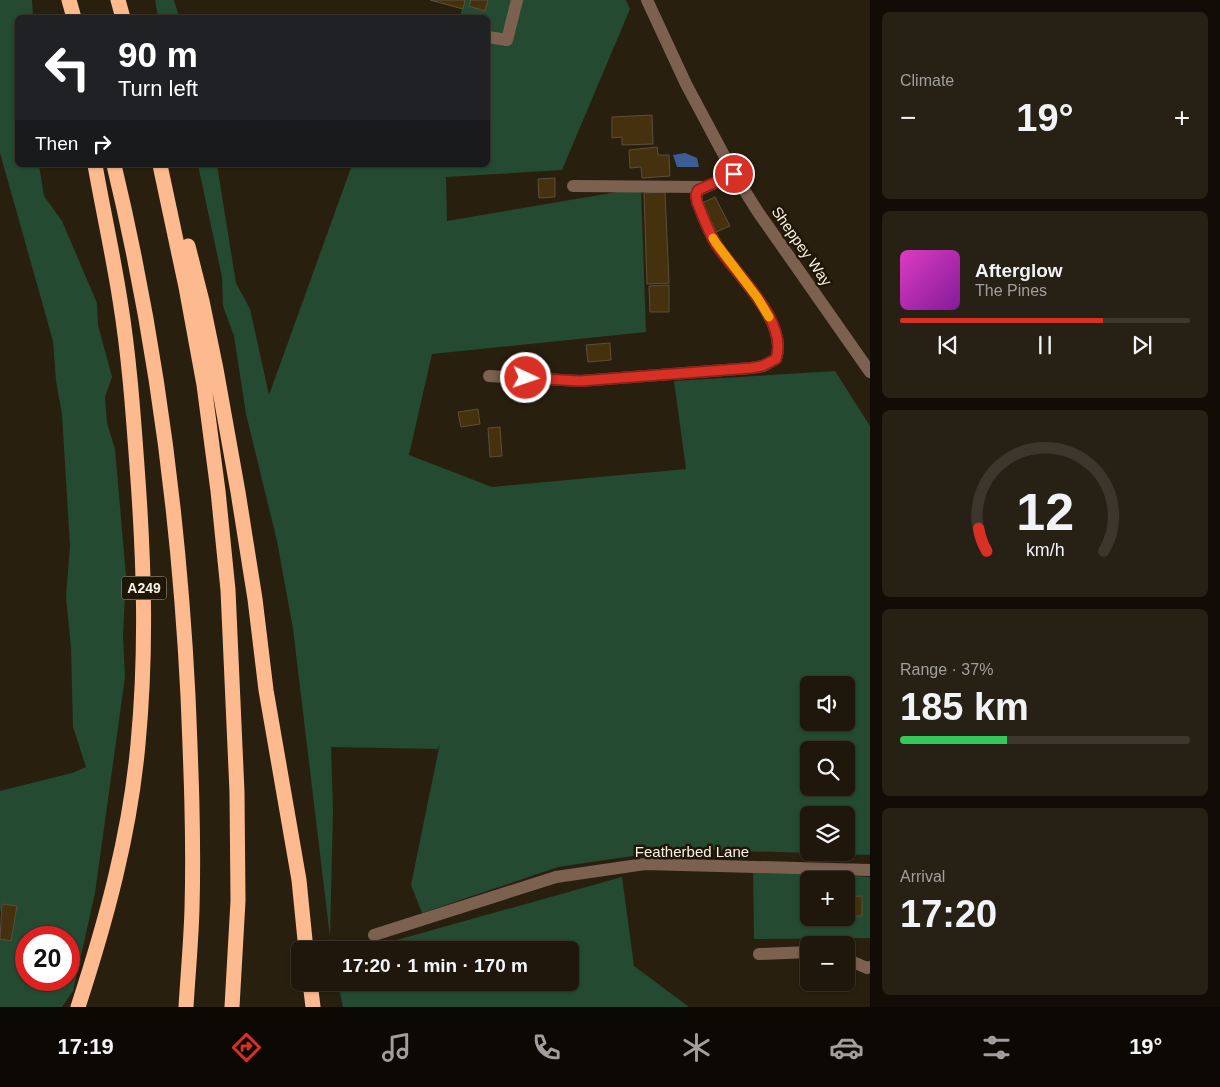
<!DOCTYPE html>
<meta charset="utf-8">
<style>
body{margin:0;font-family:Arial,sans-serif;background:#272014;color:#f1f3f6;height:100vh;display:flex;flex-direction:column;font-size:19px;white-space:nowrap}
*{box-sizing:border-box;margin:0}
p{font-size:16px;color:#a19f9d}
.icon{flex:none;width:28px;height:28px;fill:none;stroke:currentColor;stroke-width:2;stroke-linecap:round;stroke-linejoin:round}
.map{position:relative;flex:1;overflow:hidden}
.panel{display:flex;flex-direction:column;gap:12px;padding:12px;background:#110d06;width:350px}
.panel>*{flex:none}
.hud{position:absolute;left:15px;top:15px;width:475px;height:152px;border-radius:8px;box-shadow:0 1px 4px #0004,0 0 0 1px #3c362c;background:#202124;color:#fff;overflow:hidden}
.controls{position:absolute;left:800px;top:676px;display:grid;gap:10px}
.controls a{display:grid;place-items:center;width:55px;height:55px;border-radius:8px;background:#1f170b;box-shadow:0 1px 4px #0004,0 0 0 1px #3c362c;font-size:25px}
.speed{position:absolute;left:15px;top:926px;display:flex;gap:10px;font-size:25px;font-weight:700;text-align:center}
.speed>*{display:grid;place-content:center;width:65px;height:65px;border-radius:50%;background:#1f170b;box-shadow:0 1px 4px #0004,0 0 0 1px #3c362c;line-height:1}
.speed .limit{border:8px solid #d22;background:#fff;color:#111}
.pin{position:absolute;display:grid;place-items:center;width:42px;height:42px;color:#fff;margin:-21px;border:2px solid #fff;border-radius:50%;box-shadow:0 1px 5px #0007}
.me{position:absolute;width:55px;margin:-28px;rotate:93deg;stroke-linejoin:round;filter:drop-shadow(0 0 4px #0008)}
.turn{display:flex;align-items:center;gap:18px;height:105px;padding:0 20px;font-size:22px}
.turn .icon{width:65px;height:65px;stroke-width:2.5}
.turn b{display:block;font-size:35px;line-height:42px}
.then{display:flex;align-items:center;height:48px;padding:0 20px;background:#0003;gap:10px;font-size:19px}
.big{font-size:38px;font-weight:700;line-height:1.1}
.panel .widget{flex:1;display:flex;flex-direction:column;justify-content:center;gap:8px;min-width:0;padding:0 18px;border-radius:8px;background:#272014}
.panel .dial{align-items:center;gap:0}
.dial svg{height:130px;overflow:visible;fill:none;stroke:#3c362c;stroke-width:7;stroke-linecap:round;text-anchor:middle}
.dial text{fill:#f1f3f6;stroke:none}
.song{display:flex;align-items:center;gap:15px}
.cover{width:60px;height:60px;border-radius:8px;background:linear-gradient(135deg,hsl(310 70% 55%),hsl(290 70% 35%))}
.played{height:5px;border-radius:2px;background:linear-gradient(90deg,#d93025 70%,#3c362c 70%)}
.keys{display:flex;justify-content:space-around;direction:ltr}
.heat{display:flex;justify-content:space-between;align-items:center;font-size:28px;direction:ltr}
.charge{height:8px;border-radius:4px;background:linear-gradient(90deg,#34c759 37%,#3c362c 0)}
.trip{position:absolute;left:291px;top:941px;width:288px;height:50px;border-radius:8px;background:#1f170b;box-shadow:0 1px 4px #0004,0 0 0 1px #3c362c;font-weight:700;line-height:50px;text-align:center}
.tab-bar{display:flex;height:80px;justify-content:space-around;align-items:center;background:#0c0904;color:#a19f9d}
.tab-bar .icon{width:35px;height:35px}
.tab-bar .on{color:#d93025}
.tab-bar b{font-size:22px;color:#f1f3f6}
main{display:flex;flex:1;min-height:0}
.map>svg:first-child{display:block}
.green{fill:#244a31;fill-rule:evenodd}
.water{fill:#3d5e95}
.building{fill:#45310d;stroke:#5b4f3d}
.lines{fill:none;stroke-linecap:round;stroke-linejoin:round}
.minor{stroke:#7c6150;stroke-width:12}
.highway{stroke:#fdba8e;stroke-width:15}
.route-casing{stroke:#8d1f18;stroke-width:12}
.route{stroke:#d93025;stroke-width:9}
.slow{stroke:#f59e0b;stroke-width:9}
.labels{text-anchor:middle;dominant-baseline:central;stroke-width:5;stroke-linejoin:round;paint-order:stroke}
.shield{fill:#201606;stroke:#b6afa3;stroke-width:1}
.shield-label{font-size:14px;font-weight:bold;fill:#f7f1e6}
.street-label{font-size:15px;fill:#f7f1e6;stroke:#201606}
</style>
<main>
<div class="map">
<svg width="870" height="1007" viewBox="0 0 870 1007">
<rect width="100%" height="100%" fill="#291f0f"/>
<path class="green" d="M0 0H32L33 17 18 18V165H39L44 196 62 221 97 303 98 325 112 377 105 397 107 423 115 449 126 576 123 636 125 677 95 893 73 991 62 1007H0V939L11 940 17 906 2 904 0 913V791L72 773 86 767 73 727 71 648 66 597 70 546 62 414 56 381 53 341 0 153ZM26 938H69V980H26Z
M155 0H174L179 17H158Z
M430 0H626L630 9 562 170 446 177 447 221 641 188 646 332 432 354 409 455 492 487 686 469 674 381 835 371 870 426V855L680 849 558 867 422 913 411 885 440 743 438 749 331 747 333 810 330 937 293 629 277 541 246 414 234 336 223 306 222 277 198 165H217L236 283 250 309 269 395 352 165H488V18L460 17 462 9ZM809 685H846V722H809ZM809 750H846V788H809ZM809 815H846V852H809Z
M753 869 870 877V938L754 939ZM809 880H846V897H862V916H849L848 922H814V918H809Z
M622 877 634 966 689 1007H343L338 983 570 982V950H361Z"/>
<path class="water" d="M685 153 697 158 699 167H677L673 155Z"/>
<path class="building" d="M430 0H465L463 9Z
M471 0H488L485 11 469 6Z
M652 115 653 144 622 145V137L612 138V117Z
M657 147 658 155H669L670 176 642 178 641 167 630 168 629 150Z
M555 178V197L539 198 538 179Z
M665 192 669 283 647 284 644 193Z
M715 197 730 226 716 232 702 203Z
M669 285V312H650L649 286Z
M610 343 611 360 588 362 586 345Z
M478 409 480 424 461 427 458 412Z
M500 427 502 456 490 457 488 428Z
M862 896V916H849V922L814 923V918H846V897Z
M2 904 17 906 11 941 0 939Z"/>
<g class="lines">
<path class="minor" d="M647 0 686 84 734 174 758 212 870 372
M488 37 507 40 517 0
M573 186 702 187
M489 376 580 381 751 368 763 366 776 359C789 321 735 274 716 244 708 231 703 216 697 202L696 195 699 190 734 174
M374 935 556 877 645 864 870 870
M759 954 809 952
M846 959 867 968 870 967"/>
<path class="highway" d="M69 0 74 18
M118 0 123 18
M114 165C156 340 179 517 188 696 191 767 194 838 192 909 191 942 188 974 186 1007
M160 165 186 287 204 385 218 491 228 590 237 792 238 901 232 1007
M188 246 202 301 216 369 238 492 255 599 266 690 299 880 306 950
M310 982 313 1007
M78 1007C106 921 130 834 138 744 147 650 144 560 137 466 133 411 129 355 120 300 113 255 103 210 95 165"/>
</g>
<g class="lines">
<g class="route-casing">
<path id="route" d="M526 378 580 381 751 368 762 366 776 359C789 320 735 274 716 244 708 231 703 216 697 202L696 195 698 190 734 174"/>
</g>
<use href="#route" class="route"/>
<path class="slow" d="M713 238 716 243 757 297 769 317"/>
</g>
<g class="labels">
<rect class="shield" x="121.5" y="576.5" width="45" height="23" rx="4"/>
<g class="shield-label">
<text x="144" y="588">A249</text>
</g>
<g class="street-label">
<text transform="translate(802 246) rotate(55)">Sheppey Way</text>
<text x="692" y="851">Featherbed Lane</text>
</g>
</g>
</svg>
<div class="controls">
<a><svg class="icon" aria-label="sound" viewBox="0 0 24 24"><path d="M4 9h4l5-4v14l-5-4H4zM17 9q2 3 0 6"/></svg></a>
<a><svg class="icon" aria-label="search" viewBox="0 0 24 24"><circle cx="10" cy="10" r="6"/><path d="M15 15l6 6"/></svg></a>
<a><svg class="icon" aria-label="layers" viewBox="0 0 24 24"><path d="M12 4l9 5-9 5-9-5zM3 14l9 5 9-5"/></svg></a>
<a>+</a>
<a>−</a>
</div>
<div class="speed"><div class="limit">20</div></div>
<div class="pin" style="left:734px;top:174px;background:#d93025"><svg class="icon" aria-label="arrive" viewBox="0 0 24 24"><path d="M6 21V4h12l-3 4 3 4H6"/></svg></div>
<svg class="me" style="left:526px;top:378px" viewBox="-20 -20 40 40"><circle r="17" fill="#d93025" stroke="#fff" stroke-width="3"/><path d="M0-11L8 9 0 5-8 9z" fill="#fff"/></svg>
<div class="trip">17:20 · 1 min · 170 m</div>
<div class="hud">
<div class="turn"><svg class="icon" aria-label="left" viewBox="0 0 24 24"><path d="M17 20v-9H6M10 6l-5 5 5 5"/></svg><div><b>90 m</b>Turn left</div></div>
<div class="then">Then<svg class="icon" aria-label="right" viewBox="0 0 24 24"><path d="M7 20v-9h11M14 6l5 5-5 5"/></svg></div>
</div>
</div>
<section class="panel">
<div class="widget"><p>Climate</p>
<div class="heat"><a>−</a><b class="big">19°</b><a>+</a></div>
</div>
<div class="widget">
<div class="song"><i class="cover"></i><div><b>Afterglow</b><p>The Pines</p></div></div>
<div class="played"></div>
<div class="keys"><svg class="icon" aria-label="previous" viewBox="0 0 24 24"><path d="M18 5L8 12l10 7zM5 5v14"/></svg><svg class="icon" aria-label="pause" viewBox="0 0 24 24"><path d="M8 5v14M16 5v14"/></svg><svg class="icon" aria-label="next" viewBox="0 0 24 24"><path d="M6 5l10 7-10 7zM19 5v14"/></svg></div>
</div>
<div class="widget dial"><svg viewBox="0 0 100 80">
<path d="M14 69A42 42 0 1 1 86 69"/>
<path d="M14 69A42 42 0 0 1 9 55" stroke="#d93025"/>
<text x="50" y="56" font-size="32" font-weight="700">12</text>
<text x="50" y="72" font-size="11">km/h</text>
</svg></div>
<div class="widget"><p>Range · 37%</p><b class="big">185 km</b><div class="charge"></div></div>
<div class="widget"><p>Arrival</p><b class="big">17:20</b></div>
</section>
</main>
<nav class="tab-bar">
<b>17:19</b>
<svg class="icon on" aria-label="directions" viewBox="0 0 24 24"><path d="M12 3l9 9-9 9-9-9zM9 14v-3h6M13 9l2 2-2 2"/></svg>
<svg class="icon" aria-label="music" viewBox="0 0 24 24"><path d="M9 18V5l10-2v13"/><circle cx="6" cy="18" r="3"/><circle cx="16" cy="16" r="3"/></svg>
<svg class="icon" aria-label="phone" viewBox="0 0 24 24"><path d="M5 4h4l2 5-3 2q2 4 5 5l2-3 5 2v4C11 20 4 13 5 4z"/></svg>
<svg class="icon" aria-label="climate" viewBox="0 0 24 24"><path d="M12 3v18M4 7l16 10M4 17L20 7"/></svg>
<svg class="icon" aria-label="car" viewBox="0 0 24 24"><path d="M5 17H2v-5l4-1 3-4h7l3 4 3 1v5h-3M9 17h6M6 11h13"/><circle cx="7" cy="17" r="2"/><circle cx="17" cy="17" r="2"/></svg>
<svg class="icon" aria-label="filters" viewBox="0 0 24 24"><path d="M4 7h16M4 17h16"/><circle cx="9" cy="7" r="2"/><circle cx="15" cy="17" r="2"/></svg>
<b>19°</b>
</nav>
